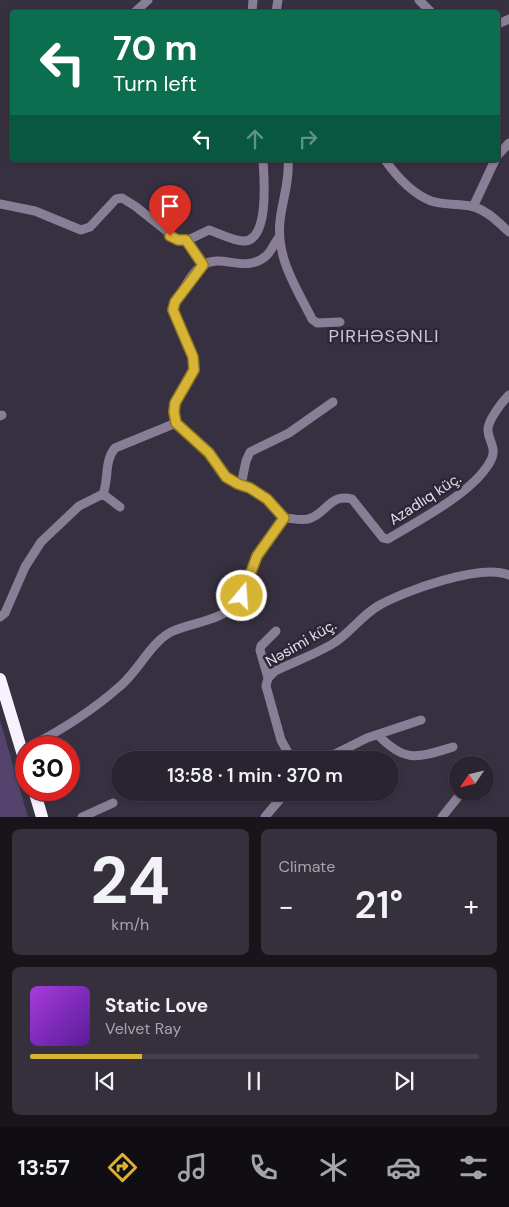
<!DOCTYPE html>
<meta charset="utf-8">
<style>
body{margin:0;font-family:"DM Sans",sans-serif;background:#35303c;color:#f1f3f6;height:100vh;display:flex;flex-direction:column;font-size:19px;white-space:nowrap}
*{box-sizing:border-box;margin:0}
p{font-size:16px;color:#a5a4ab}
.icon{flex:none;width:28px;height:28px;fill:none;stroke:currentColor;stroke-width:2;stroke-linecap:round;stroke-linejoin:round}
.map{position:relative;height:817px;overflow:hidden}
.drawer{display:flex;flex-direction:column;gap:12px;padding:12px;background:#17141a;flex:1}
.drawer>*{flex:none}
.guide{position:absolute;left:10px;top:10px;width:490px;height:152px;border-radius:5px;box-shadow:0 1px 4px #0004,0 0 0 1px #45414c;background:#0b6e4f;color:#fff;overflow:hidden}
.needle{width:32px;rotate:235deg}
.fabs{position:absolute;left:449px;top:756px;display:grid;gap:10px}
.fabs a{display:grid;place-items:center;width:45px;height:45px;border-radius:50%;background:#292430;box-shadow:0 1px 4px #0004,0 0 0 1px #45414c;font-size:25px}
.speed{position:absolute;left:15px;top:736px;display:flex;gap:10px;font-size:25px;font-weight:700;text-align:center}
.speed>*{display:grid;place-content:center;width:65px;height:65px;border-radius:50%;background:#292430;box-shadow:0 1px 4px #0004,0 0 0 1px #45414c;line-height:1}
.speed .limit{border:8px solid #d22;background:#fff;color:#111}
.pin{position:absolute;display:grid;place-items:center;width:42px;height:42px;color:#fff;margin:-51px -21px;border-radius:50% 50% 50% 0;rotate:-45deg;box-shadow:0 0 5px #0007}
.pin .icon{rotate:45deg}
.me{position:absolute;width:55px;margin:-28px;rotate:18deg;stroke-linejoin:round;filter:drop-shadow(0 0 4px #0008)}
.turn{display:flex;align-items:center;gap:18px;height:105px;padding:0 20px;font-size:22px}
.turn .icon{width:65px;height:65px;stroke-width:2.5}
.turn b{display:block;font-size:35px;line-height:42px}
.lanes{display:flex;align-items:center;height:48px;padding:0 20px;background:#0003;justify-content:center;gap:25px;direction:ltr}
.lanes .off{opacity:.35}
.big{font-size:38px;font-weight:600;line-height:1.1}
.drawer .card{flex:1;display:flex;flex-direction:column;justify-content:center;gap:8px;min-width:0;padding:0 18px;border-radius:8px;background:#35303c}
.drawer .dial{align-items:center;gap:0}
.dial b{font-size:65px;line-height:1}
.song{display:flex;align-items:center;gap:15px}
.cover{width:60px;height:60px;border-radius:8px;background:linear-gradient(135deg,hsl(280 70% 55%),hsl(270 70% 35%))}
.played{height:5px;border-radius:2px;background:linear-gradient(90deg,#d8b434 25%,#45414c 25%)}
.keys{display:flex;justify-content:space-around;direction:ltr}
.heat{display:flex;justify-content:space-between;align-items:center;font-size:28px;direction:ltr}
.drawer .tiles{flex:1;display:grid;gap:12px;grid-template-columns:1fr 1fr}
.card:last-child{grid-column:span 2}
.trip{position:absolute;left:111px;top:751px;width:288px;height:50px;border-radius:25px;background:#292430;box-shadow:0 1px 4px #0004,0 0 0 1px #45414c;font-weight:600;line-height:50px;text-align:center}
.tabs{display:flex;height:80px;justify-content:space-around;align-items:center;background:#100e13;color:#a5a4ab}
.tabs .icon{width:35px;height:35px}
.tabs .selected{color:#d8b434}
.tabs b{font-size:22px;color:#f1f3f6}
.map>svg:first-child{display:block}
.green{fill:#54436d}
.lines{fill:none;stroke-linecap:round;stroke-linejoin:round}
.minor{stroke:#887f97;stroke-width:9}
.highway{stroke:#f6f1fd;stroke-width:12}
.route-casing{stroke:#8c7522;stroke-width:12}
.route{stroke:#d8b434;stroke-width:9}
.labels{text-anchor:middle;dominant-baseline:central;stroke-width:5;stroke-linejoin:round;paint-order:stroke}
.street-label{font-size:15px;fill:#e1dde8;stroke:#2c2636}
.quarter-label{font-size:18px;letter-spacing:1px;fill:#cdc5da;stroke:#2c2636}
</style>
<div class="map">
<svg width="509" height="817" viewBox="0 0 509 817">
<rect width="100%" height="100%" fill="#373040"/>
<path class="green" d="M0 720 28 817H0Z"/>
<g class="lines">
<path class="minor" d="M419 0 431 12
M135 12 148 0
M252 12 253 0
M276 12 278 0
M498 24 509 19
M498 155 509 143
M288 160C290 181 282 201 280 221 276 258 296 287 312 319L317 323 340 322
M385 160C397 177 411 193 431 201 444 205 457 204 470 206 486 209 498 222 509 232
M0 204 35 211 81 230 90 227 116 199 122 198 135 206 178 240 186 241 209 230C218 233 234 241 243 241 270 242 264 176 263 160
M473 207 495 160
M279 237C275 242 271 252 266 256 245 274 222 253 203 265 191 272 183 291 175 302L173 310 175 316 191 349 194 370 175 403 174 412 176 423 209 453 227 477 237 484 250 488 267 499 284 518
M186 241 203 265
M0 416 2 415
M241 485 246 461 250 452 289 433 333 402
M103 494 120 507
M0 617 5 613 25 567 41 542 79 506 103 494C109 479 104 461 115 448L176 423
M268 678 260 650 261 646 276 631
M378 735C405 763 417 758 453 747
M27 748C60 731 92 711 119 687 137 673 151 642 171 632 192 622 220 622 237 603 247 591 249 573 256 558 263 544 275 531 284 518 292 518 301 521 308 519 326 515 329 493 352 499L383 538 388 539C419 520 475 492 491 460 497 448 489 442 488 431 487 421 502 402 509 395
M292 760 281 740 266 686 268 678 275 671C294 662 316 654 334 643 350 633 361 616 378 606 404 591 481 563 509 575
M323 760 367 738 421 720
M82 817 113 803
M265 817 286 792
M442 817 462 792"/>
<path class="highway" d="M0 679 26 765
M34 790 42 817"/>
</g>
<g class="lines">
<g class="route-casing">
<path id="route" d="M170 236 178 240H186L203 265 175 302 173 310 193 357 194 370 175 403 174 412 176 423 209 453 226 477 238 484 250 488 267 499 284 518 257 556 242 596"/>
</g>
<use href="#route" class="route"/>
</g>
<g class="labels">
<g class="street-label">
<text transform="translate(425 499) rotate(-33)">Azadlıq küç.</text>
<text transform="translate(301 643) rotate(-30)">Nəsimi küç.</text>
</g>
<g class="quarter-label">
<text x="384" y="336">PIRHƏSƏNLI</text>
</g>
</g>
</svg>
<div class="fabs">
<a><svg class="needle" viewBox="-14 -14 28 28"><path d="M0-13l5 13h-10z" fill="#e53935"/><path d="M0 13l5-13h-10z" fill="#a5a4ab"/></svg></a>
</div>
<div class="speed"><div class="limit">30</div></div>
<div class="pin" style="left:170px;top:236px;background:#d93025"><svg class="icon" aria-label="arrive" viewBox="0 0 24 24"><path d="M6 21V4h12l-3 4 3 4H6"/></svg></div>
<svg class="me" style="left:242px;top:596px" viewBox="-20 -20 40 40"><circle r="17" fill="#d8b434" stroke="#fff" stroke-width="3"/><path d="M0-11L8 9 0 5-8 9z" fill="#fff"/></svg>
<div class="trip">13:58 · 1 min · 370 m</div>
<div class="guide">
<div class="turn"><svg class="icon" aria-label="left" viewBox="0 0 24 24"><path d="M17 20v-9H6M10 6l-5 5 5 5"/></svg><div><b>70 m</b>Turn left</div></div>
<div class="lanes"><svg class="icon" aria-label="left" viewBox="0 0 24 24"><path d="M17 20v-9H6M10 6l-5 5 5 5"/></svg><svg class="icon off" aria-label="ahead" viewBox="0 0 24 24"><path d="M12 20V5M6 11l6-6 6 6"/></svg><svg class="icon off" aria-label="right" viewBox="0 0 24 24"><path d="M7 20v-9h11M14 6l5 5-5 5"/></svg></div>
</div>
</div>
<section class="drawer">
<div class="tiles">
<div class="card dial"><b>24</b><p>km/h</p></div>
<div class="card"><p>Climate</p>
<div class="heat"><a>−</a><b class="big">21°</b><a>+</a></div>
</div>
<div class="card">
<div class="song"><i class="cover"></i><div><b>Static Love</b><p>Velvet Ray</p></div></div>
<div class="played"></div>
<div class="keys"><svg class="icon" aria-label="previous" viewBox="0 0 24 24"><path d="M18 5L8 12l10 7zM5 5v14"/></svg><svg class="icon" aria-label="pause" viewBox="0 0 24 24"><path d="M8 5v14M16 5v14"/></svg><svg class="icon" aria-label="next" viewBox="0 0 24 24"><path d="M6 5l10 7-10 7zM19 5v14"/></svg></div>
</div>
</div>
</section>
<nav class="tabs">
<b>13:57</b>
<svg class="icon selected" aria-label="directions" viewBox="0 0 24 24"><path d="M12 3l9 9-9 9-9-9zM9 14v-3h6M13 9l2 2-2 2"/></svg>
<svg class="icon" aria-label="music" viewBox="0 0 24 24"><path d="M9 18V5l10-2v13"/><circle cx="6" cy="18" r="3"/><circle cx="16" cy="16" r="3"/></svg>
<svg class="icon" aria-label="phone" viewBox="0 0 24 24"><path d="M5 4h4l2 5-3 2q2 4 5 5l2-3 5 2v4C11 20 4 13 5 4z"/></svg>
<svg class="icon" aria-label="climate" viewBox="0 0 24 24"><path d="M12 3v18M4 7l16 10M4 17L20 7"/></svg>
<svg class="icon" aria-label="car" viewBox="0 0 24 24"><path d="M5 17H2v-5l4-1 3-4h7l3 4 3 1v5h-3M9 17h6M6 11h13"/><circle cx="7" cy="17" r="2"/><circle cx="17" cy="17" r="2"/></svg>
<svg class="icon" aria-label="filters" viewBox="0 0 24 24"><path d="M4 7h16M4 17h16"/><circle cx="9" cy="7" r="2"/><circle cx="15" cy="17" r="2"/></svg>
</nav>
